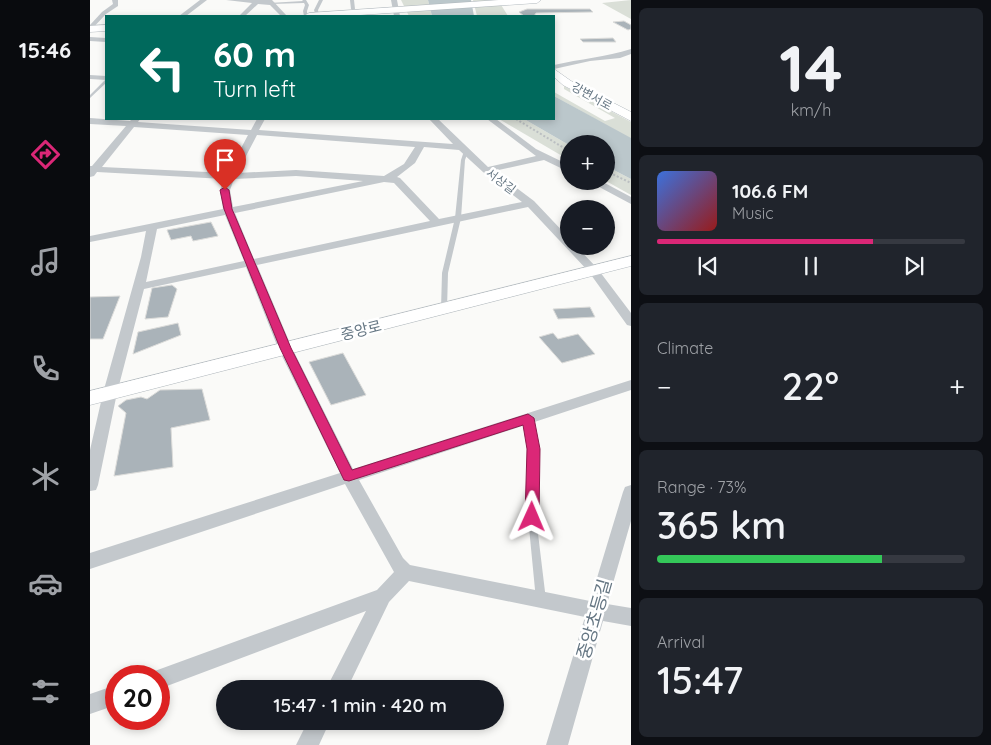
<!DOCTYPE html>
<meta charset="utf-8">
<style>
body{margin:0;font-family:Quicksand,"Noto Sans KR",sans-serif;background:#20242c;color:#f1f3f6;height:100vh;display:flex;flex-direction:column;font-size:19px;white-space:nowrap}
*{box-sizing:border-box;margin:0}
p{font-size:16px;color:#9ea1a6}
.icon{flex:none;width:28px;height:28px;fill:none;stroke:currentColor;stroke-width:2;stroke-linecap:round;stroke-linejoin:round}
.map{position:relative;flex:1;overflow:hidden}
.drawer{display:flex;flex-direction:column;gap:8px;padding:8px;background:#0d0f14;width:360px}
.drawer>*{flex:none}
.hud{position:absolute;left:15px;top:15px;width:450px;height:105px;border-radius:0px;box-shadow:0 2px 8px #0003;background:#00695c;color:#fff;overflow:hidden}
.controls{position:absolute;left:470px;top:135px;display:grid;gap:10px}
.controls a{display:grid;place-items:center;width:55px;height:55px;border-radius:50%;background:#171b24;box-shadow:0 2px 8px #0003;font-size:25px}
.speed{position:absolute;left:15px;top:665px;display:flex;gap:10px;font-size:25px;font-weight:700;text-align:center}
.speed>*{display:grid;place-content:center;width:65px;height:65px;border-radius:50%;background:#171b24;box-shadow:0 2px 8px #0003;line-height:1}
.speed .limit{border:8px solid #d22;background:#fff;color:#111}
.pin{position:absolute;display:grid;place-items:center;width:42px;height:42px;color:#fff;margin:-51px -21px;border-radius:50% 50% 50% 0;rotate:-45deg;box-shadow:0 0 5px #0007}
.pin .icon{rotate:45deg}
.me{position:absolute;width:55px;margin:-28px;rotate:1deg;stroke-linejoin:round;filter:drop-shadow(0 0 4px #0008)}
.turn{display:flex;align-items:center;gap:18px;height:105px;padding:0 25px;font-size:22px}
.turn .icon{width:65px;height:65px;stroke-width:2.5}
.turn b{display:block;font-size:35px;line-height:42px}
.big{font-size:38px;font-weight:600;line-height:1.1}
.drawer .tile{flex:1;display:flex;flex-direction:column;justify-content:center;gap:8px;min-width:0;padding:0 18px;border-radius:8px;background:#20242c}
.drawer .dial{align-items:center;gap:0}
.dial b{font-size:65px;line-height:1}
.song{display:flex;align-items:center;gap:15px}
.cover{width:60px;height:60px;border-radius:8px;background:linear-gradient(135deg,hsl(220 70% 55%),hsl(0 70% 35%))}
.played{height:5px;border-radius:2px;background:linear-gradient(90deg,#db2777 70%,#363941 70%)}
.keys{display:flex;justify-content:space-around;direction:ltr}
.heat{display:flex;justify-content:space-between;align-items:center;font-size:28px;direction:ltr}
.charge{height:8px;border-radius:4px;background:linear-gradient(90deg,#34c759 73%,#363941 0)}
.trip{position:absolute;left:126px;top:680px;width:288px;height:50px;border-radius:25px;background:#171b24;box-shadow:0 2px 8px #0003;font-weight:600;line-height:50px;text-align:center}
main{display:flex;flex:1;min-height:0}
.tab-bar{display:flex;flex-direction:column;width:90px;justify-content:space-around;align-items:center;background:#090b0e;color:#9ea1a6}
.tab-bar .icon{width:35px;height:35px}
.tab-bar .selected{color:#db2777}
.tab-bar b{font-size:22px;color:#f1f3f6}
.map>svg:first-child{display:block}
.green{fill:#dadfd7}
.water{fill:#bbc7cb}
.building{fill:#aab3b9;stroke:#dcdcda}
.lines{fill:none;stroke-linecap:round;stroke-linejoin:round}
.secondary-casing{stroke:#b3babf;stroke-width:1}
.path{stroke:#bbbfc2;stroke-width:2;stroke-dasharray:2 2;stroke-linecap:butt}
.lane{fill:#c3c8cc;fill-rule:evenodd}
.street{fill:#c3c8cc;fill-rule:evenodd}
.secondary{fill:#fff;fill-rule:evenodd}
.route{fill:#db2777;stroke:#8e194d}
.labels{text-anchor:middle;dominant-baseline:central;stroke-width:5;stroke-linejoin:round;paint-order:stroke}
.far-street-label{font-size:12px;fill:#657683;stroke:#fff}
.street-label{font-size:15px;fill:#657683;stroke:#fff}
.near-street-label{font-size:18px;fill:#657683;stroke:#fff}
</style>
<main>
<nav class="tab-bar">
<b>15:46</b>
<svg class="icon selected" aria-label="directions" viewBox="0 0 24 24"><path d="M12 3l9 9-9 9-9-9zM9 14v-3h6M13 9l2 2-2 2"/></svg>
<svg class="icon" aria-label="music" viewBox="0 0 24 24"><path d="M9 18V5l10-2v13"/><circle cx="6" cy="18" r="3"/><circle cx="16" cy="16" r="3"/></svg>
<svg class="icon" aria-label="phone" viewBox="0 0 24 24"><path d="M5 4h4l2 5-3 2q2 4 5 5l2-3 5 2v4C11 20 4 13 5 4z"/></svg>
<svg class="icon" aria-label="climate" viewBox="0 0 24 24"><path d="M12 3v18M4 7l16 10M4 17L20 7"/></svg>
<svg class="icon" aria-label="car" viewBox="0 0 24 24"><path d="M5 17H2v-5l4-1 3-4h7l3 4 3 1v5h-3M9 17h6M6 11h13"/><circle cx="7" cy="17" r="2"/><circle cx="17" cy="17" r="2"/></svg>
<svg class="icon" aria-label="filters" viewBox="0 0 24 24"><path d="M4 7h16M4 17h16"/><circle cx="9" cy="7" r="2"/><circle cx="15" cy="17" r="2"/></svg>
</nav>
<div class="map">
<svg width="541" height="745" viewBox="0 0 541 745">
<rect width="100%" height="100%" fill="#fafaf8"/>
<path class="green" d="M311 0H338L342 16H319Z
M383 0H408L418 16H387Z
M541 0V19L512 3Z
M474 86 541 122V139L464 96V92L515 121 525 118 474 89Z
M409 119H434L479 145V160Z
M516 166 541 179V195L516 181Z"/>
<path class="water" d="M338 0H381L384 16H342Z
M464 96 541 138V179L516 166V144L479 145 434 119H464Z"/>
<path class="building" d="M437 9H500L503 12 446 13 444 16H434L429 12Z
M534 21 541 25V29L538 30 523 22Z
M523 38 526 42H493L490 39Z
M121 222 128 236 103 241 101 236 81 240 77 230Z
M82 285 87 289 78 317 55 319 62 288Z
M30 296 13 339H0V297Z
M500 307 505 317 468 319 463 309Z
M88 323 91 335 43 354 48 332Z
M463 333 468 339 488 334 505 354 472 363 449 337Z
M253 353 276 395 241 405 219 362Z
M112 389 120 420 81 428 83 467 24 476 36 413 28 406 36 400 51 397 57 399 70 390Z"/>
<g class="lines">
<g class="secondary-casing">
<path id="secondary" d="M409 0H451L447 3 255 16H214L219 13Z
M16 25V31L0 32V26Z
M464 69 481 81 541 112V121L473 85 464 77Z
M541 256V266L0 405V391Z"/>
</g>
<path class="path" d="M426 119 479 151
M516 171 541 183"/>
<path class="lane" d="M212 0H216L219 5 217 11V16H214L213 11 215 5 214 3 181 4 179 3 213 1Z
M229 0H233L228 10 229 16H226L224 10Z
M260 0H264L265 9 271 16H268L261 9Z
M15 80H16V83L0 98V95Z
M374 151 378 152 375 160 371 218 358 273 357 309 354 311 351 309 352 273 365 218 371 160Z
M438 415 441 416 442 418 447 449 446 517 456 600 454 603 451 604 448 603 446 600 438 517 439 449 434 418 435 416Z"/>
<path class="street" d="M22 0H28V6L16 14 0 31V25L12 12 23 4Z
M110 0H117L96 16H89Z
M136 0H182L197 16H191L180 5 168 4 155 16H149L162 3Z
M301 0H307L310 16H304Z
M0 37 16 38V42L0 41Z
M541 49V54L530 58 500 61 464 69V65C490 59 516 57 541 49Z
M0 75 16 76V80L0 79Z
M0 118 40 121 42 119H50L48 122 161 130 167 119H175L169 130 363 144 339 119H348L398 167 446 156 397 119H406L446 149 479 165V172L454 160 404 171 444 201 479 238V246H486L507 268 541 313V326L537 325 499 272 438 207 167 265 202 348 263 469 541 380V390L269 480 313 558 320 565 500 601 533 492 535 487 541 485V521L517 604 541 608V626L513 621 478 745H456L495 617 319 581 299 602 257 689H236L276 611 69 689V676H60L62 672 287 590 304 572 255 484 0 569V553L250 473 188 348 156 267 54 289 27 393 8 485 6 490 0 491V450L13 393 51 257 56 231 0 242V236L133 209 130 190 134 179 7 172 4 176 0 177V166H2L36 126 0 124ZM44 127 158 135 138 173 12 167ZM167 135 325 147 314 164 294 176 206 170 147 173ZM334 147 369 150 393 172 432 202 349 219 310 178 307 177 325 163ZM206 176 273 181 143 207 140 190 144 179ZM294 182 304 183 340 221 164 259 145 213ZM135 215 154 261 56 282 67 229Z
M498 181H511L541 197V204Z
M26 685V705L0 714V694Z
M218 721H240L229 745H206Z"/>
<use href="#secondary" class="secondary"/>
</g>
<path class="route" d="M135 187 139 190 142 209 201 348 262 470 438 414 444 418 450 449 449 517 447 521 442 523 437 521 435 517 437 449 433 425 259 481 254 480 190 348 134 209 130 190Z"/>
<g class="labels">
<g class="far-street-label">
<text transform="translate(502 96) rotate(29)">강변서로</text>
<text transform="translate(411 181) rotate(37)">서상길</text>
</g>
<g class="street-label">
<text transform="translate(271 330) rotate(-14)">중앙로</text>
</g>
<g class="near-street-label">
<text transform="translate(504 619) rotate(-74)">중앙초등길</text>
</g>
</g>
</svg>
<div class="controls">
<a>+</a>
<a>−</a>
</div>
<div class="speed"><div class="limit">20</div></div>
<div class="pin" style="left:135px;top:190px;background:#d93025"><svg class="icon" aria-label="arrive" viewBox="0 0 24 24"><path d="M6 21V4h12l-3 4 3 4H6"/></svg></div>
<svg class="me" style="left:442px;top:517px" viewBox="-20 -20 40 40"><path d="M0-17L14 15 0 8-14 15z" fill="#db2777" stroke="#fff" stroke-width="4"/></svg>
<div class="trip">15:47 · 1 min · 420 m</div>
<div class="hud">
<div class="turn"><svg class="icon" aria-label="left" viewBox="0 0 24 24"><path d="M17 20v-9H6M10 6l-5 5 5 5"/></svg><div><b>60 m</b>Turn left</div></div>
</div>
</div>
<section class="drawer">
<div class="tile dial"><b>14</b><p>km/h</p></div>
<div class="tile">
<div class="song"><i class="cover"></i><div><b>106.6 FM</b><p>Music</p></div></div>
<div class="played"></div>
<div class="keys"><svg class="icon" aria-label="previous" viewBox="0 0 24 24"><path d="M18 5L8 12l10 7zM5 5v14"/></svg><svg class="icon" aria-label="pause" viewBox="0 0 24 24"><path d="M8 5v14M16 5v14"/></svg><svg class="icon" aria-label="next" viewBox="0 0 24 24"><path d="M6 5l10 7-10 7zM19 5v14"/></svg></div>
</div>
<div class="tile"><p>Climate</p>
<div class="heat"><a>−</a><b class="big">22°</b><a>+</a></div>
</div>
<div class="tile"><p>Range · 73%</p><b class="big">365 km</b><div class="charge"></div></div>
<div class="tile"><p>Arrival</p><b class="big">15:47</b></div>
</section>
</main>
